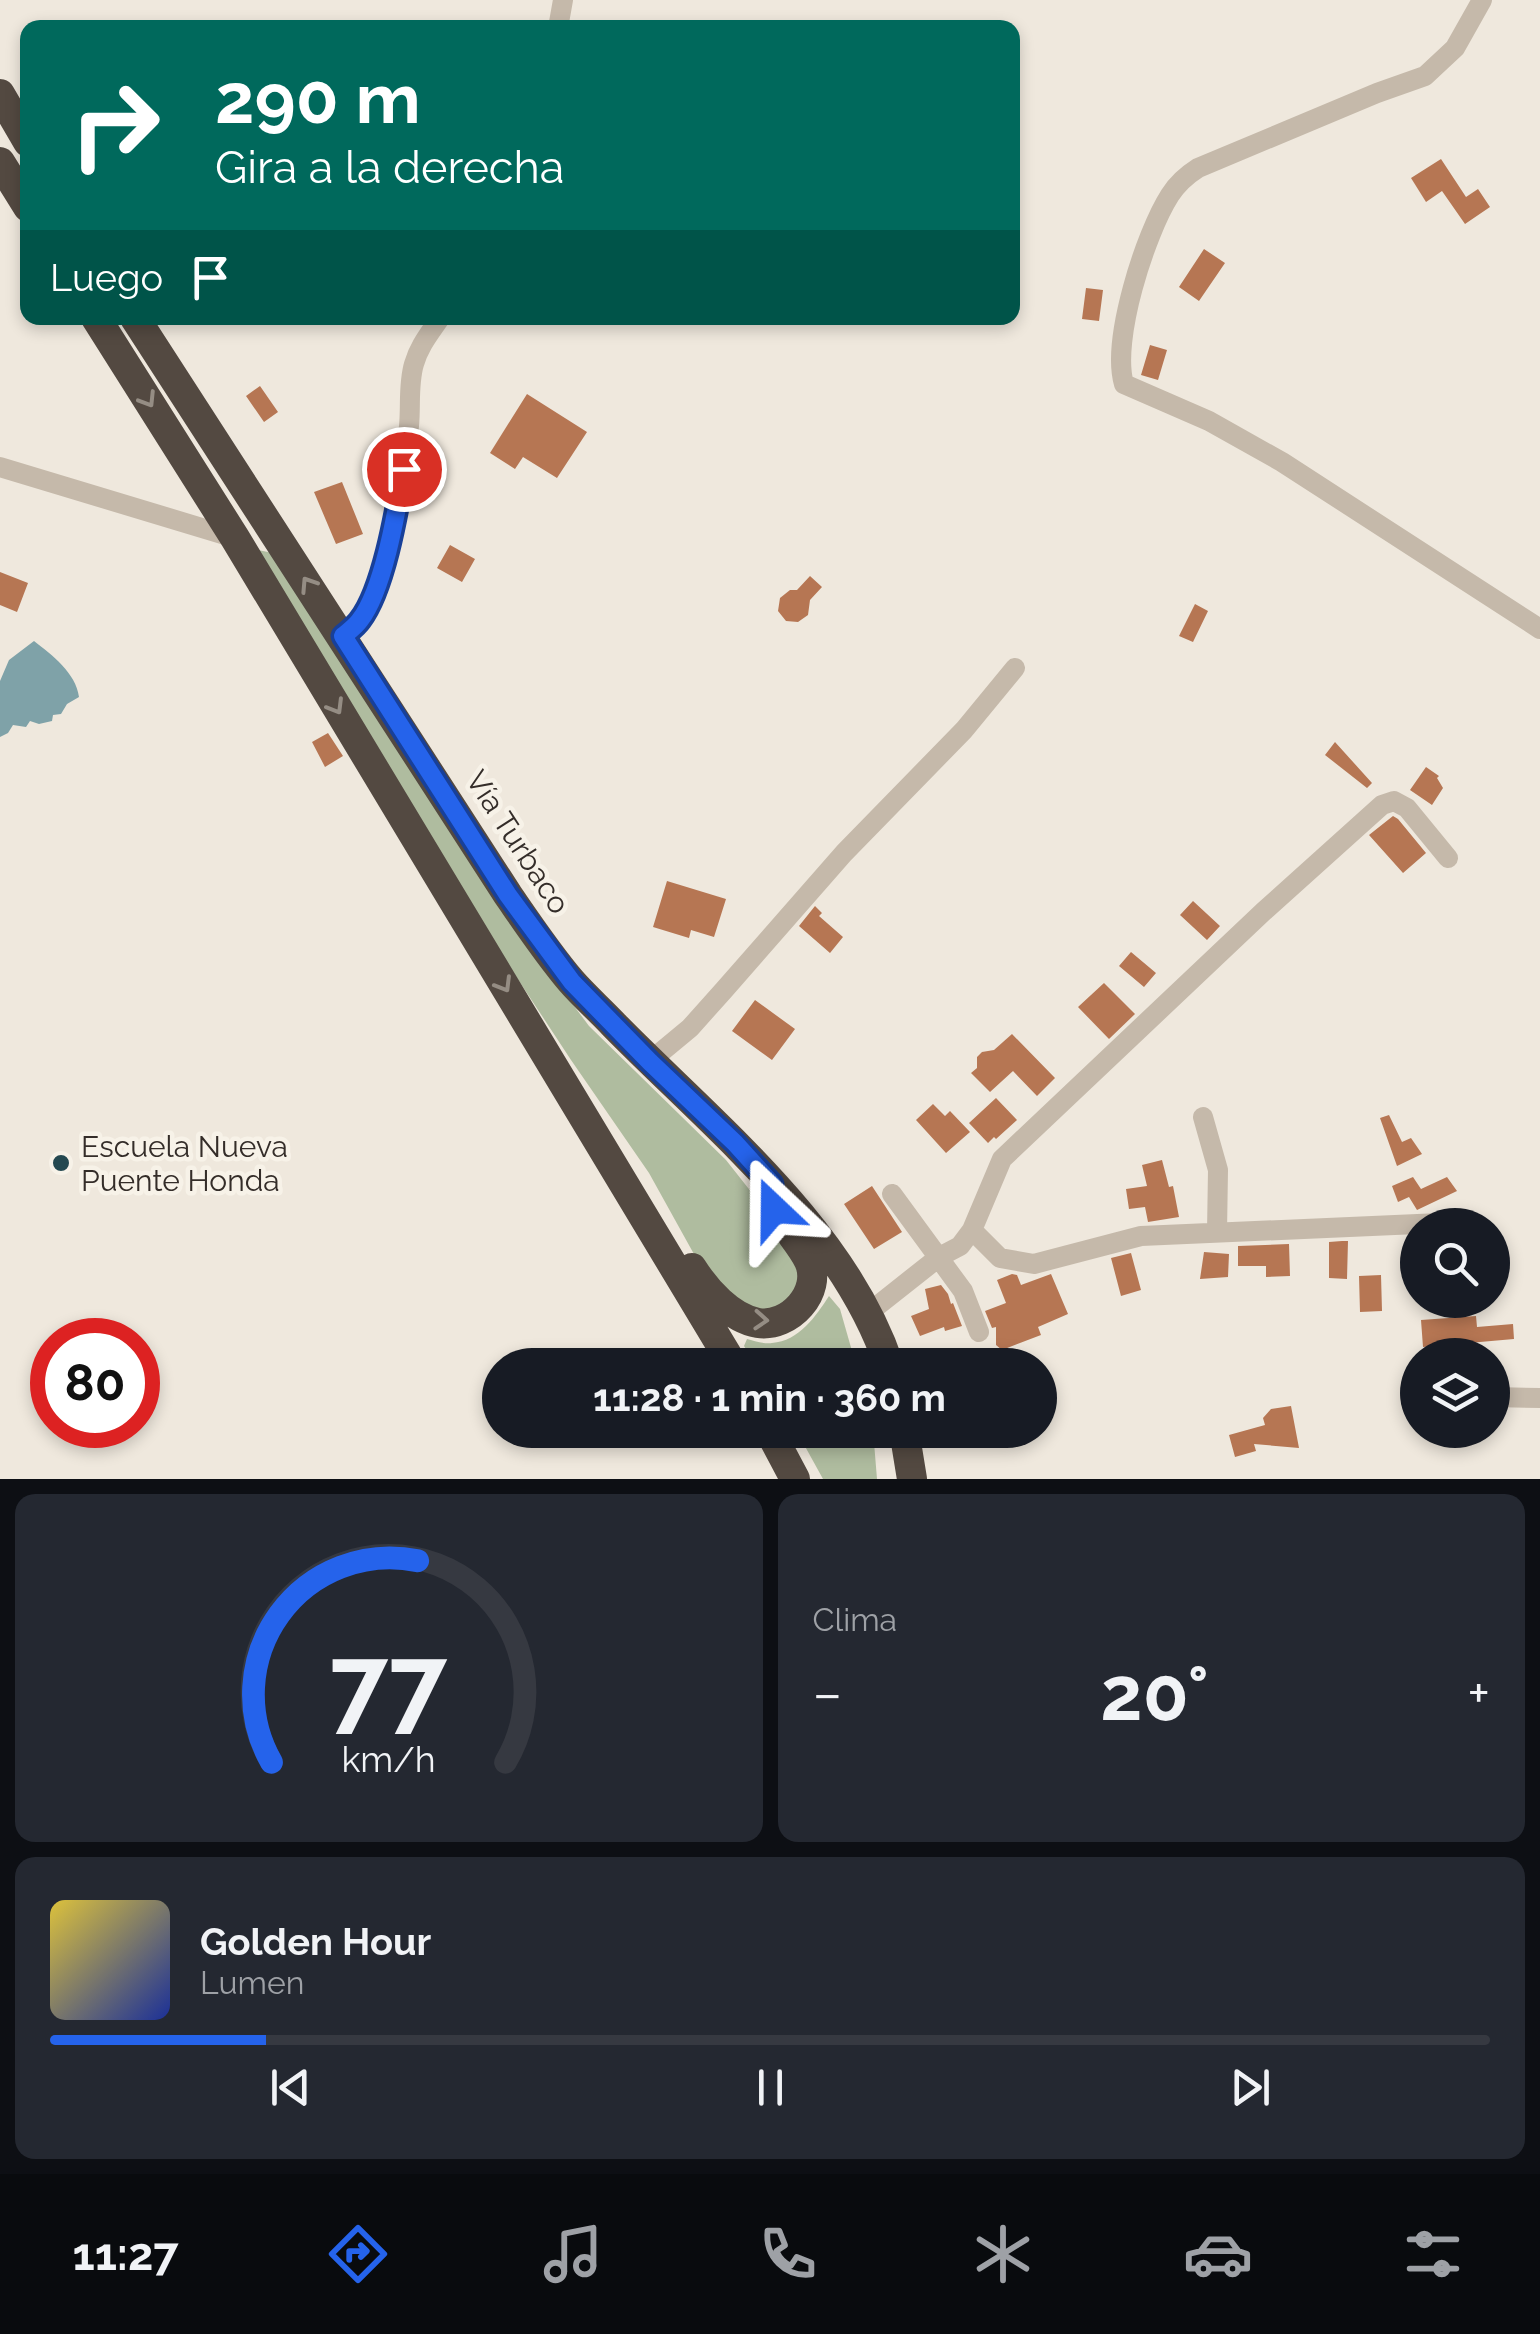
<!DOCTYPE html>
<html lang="es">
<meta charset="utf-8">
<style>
body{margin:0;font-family:Raleway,sans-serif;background:#242831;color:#f1f3f6;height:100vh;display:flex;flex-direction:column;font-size:38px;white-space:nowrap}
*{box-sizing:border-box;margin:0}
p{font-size:32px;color:#9ea1a6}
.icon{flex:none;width:55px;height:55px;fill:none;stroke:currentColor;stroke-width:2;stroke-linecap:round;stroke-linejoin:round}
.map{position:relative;height:1479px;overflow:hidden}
.panel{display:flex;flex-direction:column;gap:15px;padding:15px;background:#0d0f14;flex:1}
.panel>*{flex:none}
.guide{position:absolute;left:20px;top:20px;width:1000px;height:305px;border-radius:20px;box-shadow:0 5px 15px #0003;background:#00695c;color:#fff;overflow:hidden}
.buttons{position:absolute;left:1400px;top:1208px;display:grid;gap:20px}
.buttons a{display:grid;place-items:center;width:110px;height:110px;border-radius:50%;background:#171b24;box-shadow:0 5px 15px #0003;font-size:50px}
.speed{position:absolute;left:30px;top:1318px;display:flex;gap:20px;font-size:50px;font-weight:700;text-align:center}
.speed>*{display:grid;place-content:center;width:130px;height:130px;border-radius:50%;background:#171b24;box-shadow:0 5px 15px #0003;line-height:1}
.speed .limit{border:15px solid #d22;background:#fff;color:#111}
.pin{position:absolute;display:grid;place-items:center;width:85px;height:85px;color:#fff;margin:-42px;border:5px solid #fff;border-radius:50%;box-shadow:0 2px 10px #0007}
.me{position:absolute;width:110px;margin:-55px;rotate:337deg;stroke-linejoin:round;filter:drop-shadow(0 0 8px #0008)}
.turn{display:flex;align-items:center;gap:35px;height:210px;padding:0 30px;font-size:45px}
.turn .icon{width:130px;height:130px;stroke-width:2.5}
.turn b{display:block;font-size:70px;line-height:85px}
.then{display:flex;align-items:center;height:95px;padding:0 30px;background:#0003;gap:20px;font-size:38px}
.big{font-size:75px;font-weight:700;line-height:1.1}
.panel .tile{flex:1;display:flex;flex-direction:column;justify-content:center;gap:15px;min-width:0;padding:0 35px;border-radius:20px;background:#242831}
.panel .dial{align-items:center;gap:0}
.dial svg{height:260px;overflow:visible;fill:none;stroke:#363941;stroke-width:7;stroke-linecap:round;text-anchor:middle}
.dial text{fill:#f1f3f6;stroke:none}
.song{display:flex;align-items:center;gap:30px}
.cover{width:120px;height:120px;border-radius:15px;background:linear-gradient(135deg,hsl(50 70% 55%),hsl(230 70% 35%))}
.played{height:10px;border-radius:5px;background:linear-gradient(90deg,#2563eb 15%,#363941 15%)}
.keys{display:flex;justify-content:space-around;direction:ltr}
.heat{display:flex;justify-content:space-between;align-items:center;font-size:55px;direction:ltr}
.panel .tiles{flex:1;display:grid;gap:15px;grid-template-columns:1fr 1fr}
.tile:last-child{grid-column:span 2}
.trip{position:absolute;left:482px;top:1348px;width:575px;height:100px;border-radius:50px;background:#171b24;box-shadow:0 5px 15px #0003;font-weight:700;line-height:100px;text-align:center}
.menu{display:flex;height:160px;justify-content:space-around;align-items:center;background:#090b0e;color:#9ea1a6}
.menu .icon{width:70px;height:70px}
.menu .on{color:#2563eb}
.menu b{font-size:45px;color:#f1f3f6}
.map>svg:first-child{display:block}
.green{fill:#afbc9f}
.water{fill:#7fa2a8}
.building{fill:#b67653}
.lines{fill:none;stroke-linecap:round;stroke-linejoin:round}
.minor{stroke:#c5b9aa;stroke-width:20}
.highway{stroke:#534941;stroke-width:30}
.oneway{stroke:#958d84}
.route-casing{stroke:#184099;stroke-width:25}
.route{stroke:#2563eb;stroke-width:18}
.poi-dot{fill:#244850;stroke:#f7f2e8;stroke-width:4}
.labels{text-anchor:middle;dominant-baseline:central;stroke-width:9;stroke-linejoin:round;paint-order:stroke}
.street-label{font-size:30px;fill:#342d29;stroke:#f7f2e8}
.poi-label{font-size:30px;fill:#342d29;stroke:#f7f2e8;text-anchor:start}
</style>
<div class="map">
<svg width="1540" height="1479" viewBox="0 0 1540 1479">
<rect width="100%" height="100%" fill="#efe8dd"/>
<path class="green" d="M253 549 273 553 506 915 589 1026 726 1160 793 1245 803 1267 797 1291 771 1314 747 1310 700 1265 649 1173 571 1060 502 955Z
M829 1296 840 1309 856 1365H756L744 1346 747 1339C754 1341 764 1344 772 1343 799 1341 816 1316 829 1296Z
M796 1430H873L877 1479H823Z"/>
<path class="water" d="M34 641C52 655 76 673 79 697L67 704 61 714 53 715 52 721 39 724 30 721 26 727 13 725 8 733 0 737V681L9 660Z"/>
<path class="building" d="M1441 159 1466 197 1478 189 1490 207 1465 224 1442 191 1426 202 1411 178Z
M1204 249 1225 263 1199 301 1179 287Z
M1086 288 1103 290 1099 321 1082 319Z
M1150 345 1167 350 1158 380 1141 375Z
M260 386 278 412 264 422 246 396Z
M527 394 587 432 557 478 523 457 515 469 490 453Z
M342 482 363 534 336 544 314 492Z
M450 545 475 559 462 582 437 568Z
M0 572 28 583 17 612 0 605Z
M810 576 822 587 810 600 808 615 798 622 786 621 778 611 780 598 790 590H797Z
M1195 604 1208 611 1193 642 1179 636Z
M328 733 343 756 325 767 312 742Z
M1335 742 1372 783 1367 788 1325 755Z
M1426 767 1439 776 1437 778 1443 788 1432 805 1410 790Z
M1393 816 1398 819 1426 853 1403 873 1369 835Z
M667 881 726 899 714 937 691 930 689 938 653 927Z
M1193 901 1220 926 1207 940 1180 915Z
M815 906 822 913 819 916 843 937 830 953 799 926Z
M1131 952 1156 973 1144 987 1119 966Z
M1104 983 1135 1014 1109 1039 1078 1007Z
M755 1000 795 1029 772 1060 732 1031Z
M1012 1034 1055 1078 1037 1096 1013 1071 990 1092 971 1073 977 1068V1057L982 1052 994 1050Z
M996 1098 1017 1120 996 1139 994 1137 988 1143 969 1123Z
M933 1104 945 1116 950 1111 970 1132 946 1153 916 1120Z
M1389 1115 1402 1142 1411 1138 1422 1154 1397 1166 1380 1118Z
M1162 1160 1169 1187 1173 1186 1179 1217 1148 1222 1145 1207 1129 1209 1126 1189 1147 1186 1142 1165Z
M1413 1177 1421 1189 1447 1177 1457 1191 1417 1210 1409 1197 1398 1202 1392 1186Z
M872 1186 902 1232 874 1249 844 1204Z
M1342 1241H1348L1347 1279 1329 1278V1242Z
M1289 1244 1290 1276 1266 1277V1266H1238V1246Z
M1204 1252 1229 1254 1228 1277 1200 1279Z
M1131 1253 1141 1290 1121 1296 1111 1258Z
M1012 1274 1017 1275 1021 1285 1051 1274 1068 1314 1038 1327 1041 1335 1002 1350 996 1345V1327L992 1328 985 1311 1006 1303 997 1280Z
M1381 1275 1382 1311 1360 1312 1359 1276Z
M941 1285 948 1294 951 1304 953 1303 962 1326 945 1331 944 1327 920 1336 911 1316 929 1309 925 1289Z
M1476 1316 1477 1327 1513 1324 1514 1339 1423 1347 1421 1320Z
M1291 1406 1299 1448 1254 1444 1256 1451 1235 1457 1229 1435 1265 1425 1263 1418 1271 1409Z"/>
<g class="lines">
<path class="minor" d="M1482 0 1455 48 1425 76 1377 93 1198 168C1187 175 1177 184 1170 195 1145 234 1111 341 1124 384L1209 421 1282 462 1540 629
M558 28 563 0
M0 467 235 538
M343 636C348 631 355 627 360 621 388 585 404 473 409 426 411 406 408 384 414 364 419 346 430 333 440 318
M649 1062 690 1028 724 990 844 853 964 730 1015 668
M1203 1117 1218 1170 1217 1232
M892 1194 963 1291 979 1332
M972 1230 1000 1258 1034 1264 1141 1236 1463 1222
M867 1314 939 1257 960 1246 972 1230 1002 1159 1263 912 1382 805 1394 801 1407 808 1448 858
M1492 1397 1540 1398"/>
<path class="highway" d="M0 94 28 142
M0 162 28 207
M96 318 235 538 733 1365
M135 318 508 895C528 924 548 954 571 981 584 996 600 1010 614 1025 712 1125 843 1228 889 1365
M692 1268C706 1290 730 1318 758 1323 789 1328 823 1292 809 1261 804 1250 794 1238 787 1228
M769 1430 795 1479
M904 1430 912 1479"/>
</g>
<defs><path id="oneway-chevron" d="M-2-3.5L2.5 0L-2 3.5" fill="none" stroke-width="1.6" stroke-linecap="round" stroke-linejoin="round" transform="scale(2.5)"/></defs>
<g class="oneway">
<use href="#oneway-chevron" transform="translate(148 400) rotate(58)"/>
<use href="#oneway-chevron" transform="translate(308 584) rotate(-123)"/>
<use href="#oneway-chevron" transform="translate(336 707) rotate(59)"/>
<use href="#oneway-chevron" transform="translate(504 985) rotate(59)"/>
<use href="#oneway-chevron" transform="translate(761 1320) rotate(4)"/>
</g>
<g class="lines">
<g class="route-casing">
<path id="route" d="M404 469C397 509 384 589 360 620 356 626 349 631 343 636L508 895 572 982 650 1062 735 1143 772 1184 774 1209"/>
</g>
<use href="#route" class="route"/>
</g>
<circle class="poi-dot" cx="61" cy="1163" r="10"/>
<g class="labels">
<g class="street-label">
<text transform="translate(518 842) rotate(57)">Vía Turbaco</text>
</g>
<g class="poi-label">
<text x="81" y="1146">Escuela Nueva<tspan x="81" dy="34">Puente Honda</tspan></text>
</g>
</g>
</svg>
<div class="buttons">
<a><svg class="icon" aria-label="search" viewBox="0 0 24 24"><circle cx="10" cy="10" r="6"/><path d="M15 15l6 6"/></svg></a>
<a><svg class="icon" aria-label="layers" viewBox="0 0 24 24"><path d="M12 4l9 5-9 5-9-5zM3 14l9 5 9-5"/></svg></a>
</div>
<div class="speed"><div class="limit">80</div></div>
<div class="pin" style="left:404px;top:469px;background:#d93025"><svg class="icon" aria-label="arrive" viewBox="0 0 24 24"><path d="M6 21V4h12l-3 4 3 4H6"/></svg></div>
<svg class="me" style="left:774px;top:1209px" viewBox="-20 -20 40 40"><path d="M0-17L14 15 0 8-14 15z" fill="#2563eb" stroke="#fff" stroke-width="4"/></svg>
<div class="trip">11:28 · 1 min · 360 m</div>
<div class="guide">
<div class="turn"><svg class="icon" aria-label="right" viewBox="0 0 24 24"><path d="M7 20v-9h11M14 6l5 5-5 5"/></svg><div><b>290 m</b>Gira a la derecha</div></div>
<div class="then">Luego<svg class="icon" aria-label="arrive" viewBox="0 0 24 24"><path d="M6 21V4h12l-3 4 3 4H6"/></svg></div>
</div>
</div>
<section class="panel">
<div class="tiles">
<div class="tile dial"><svg viewBox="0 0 100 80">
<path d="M14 69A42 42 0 1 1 86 69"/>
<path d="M14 69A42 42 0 0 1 59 7" stroke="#2563eb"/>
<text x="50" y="56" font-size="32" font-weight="700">77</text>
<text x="50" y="72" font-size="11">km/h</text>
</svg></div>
<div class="tile"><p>Clima</p>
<div class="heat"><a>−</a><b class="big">20°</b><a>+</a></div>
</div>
<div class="tile">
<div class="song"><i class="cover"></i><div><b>Golden Hour</b><p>Lumen</p></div></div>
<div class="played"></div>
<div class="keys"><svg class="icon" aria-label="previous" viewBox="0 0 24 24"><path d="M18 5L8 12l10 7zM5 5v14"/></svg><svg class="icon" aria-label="pause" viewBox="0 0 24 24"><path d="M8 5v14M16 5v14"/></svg><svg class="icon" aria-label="next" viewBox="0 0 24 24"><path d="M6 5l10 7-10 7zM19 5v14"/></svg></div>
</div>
</div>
</section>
<nav class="menu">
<b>11:27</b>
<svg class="icon on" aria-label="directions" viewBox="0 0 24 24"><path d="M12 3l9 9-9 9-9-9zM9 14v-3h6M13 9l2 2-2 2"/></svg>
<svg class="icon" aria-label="music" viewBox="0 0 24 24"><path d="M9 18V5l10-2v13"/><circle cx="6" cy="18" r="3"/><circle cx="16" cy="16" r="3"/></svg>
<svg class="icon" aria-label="phone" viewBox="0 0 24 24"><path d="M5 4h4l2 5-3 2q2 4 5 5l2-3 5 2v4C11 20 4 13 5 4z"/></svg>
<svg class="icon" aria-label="climate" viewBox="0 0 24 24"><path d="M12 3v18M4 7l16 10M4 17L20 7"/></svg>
<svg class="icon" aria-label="car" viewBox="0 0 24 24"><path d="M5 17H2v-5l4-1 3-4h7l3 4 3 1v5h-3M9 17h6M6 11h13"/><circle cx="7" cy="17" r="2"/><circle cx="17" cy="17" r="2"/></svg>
<svg class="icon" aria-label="filters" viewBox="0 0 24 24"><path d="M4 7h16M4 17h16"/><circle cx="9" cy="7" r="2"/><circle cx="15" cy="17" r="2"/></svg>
</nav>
